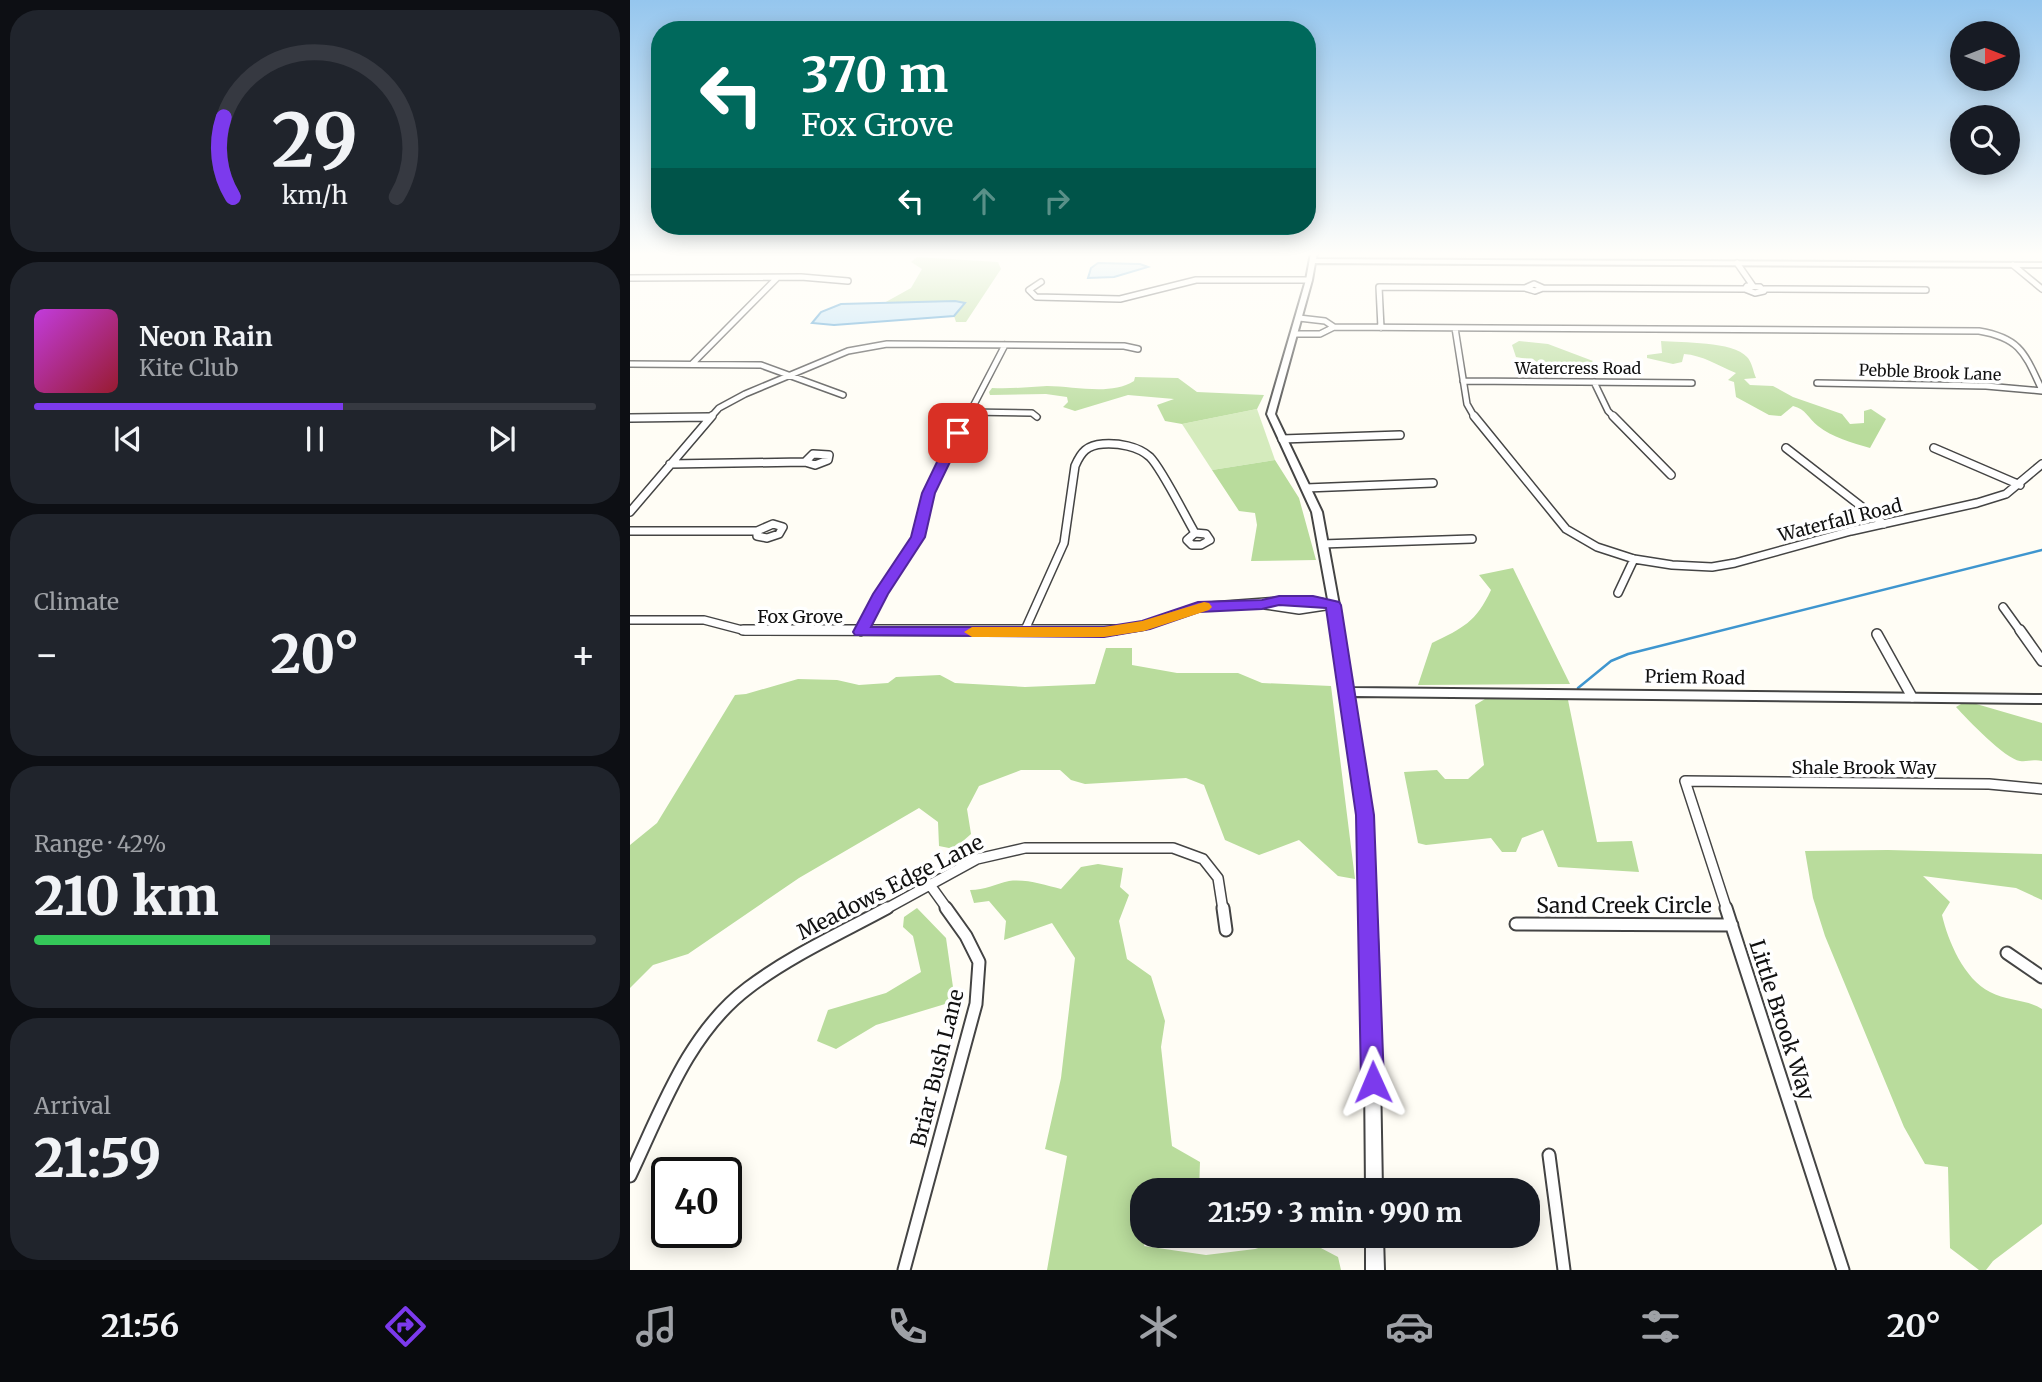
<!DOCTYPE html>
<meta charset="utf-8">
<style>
body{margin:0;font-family:Merriweather,serif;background:#20242c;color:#f1f3f6;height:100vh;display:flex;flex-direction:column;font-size:26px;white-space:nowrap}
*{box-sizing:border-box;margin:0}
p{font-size:23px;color:#9ea1a6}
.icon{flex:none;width:38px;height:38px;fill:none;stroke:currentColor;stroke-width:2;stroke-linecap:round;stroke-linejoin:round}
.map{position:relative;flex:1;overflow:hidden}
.details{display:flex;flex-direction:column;gap:10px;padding:10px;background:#0d0f14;width:630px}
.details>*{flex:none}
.hud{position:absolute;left:21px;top:21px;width:665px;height:214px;border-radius:28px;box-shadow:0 4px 18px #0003;background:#00695c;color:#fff;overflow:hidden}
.needle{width:46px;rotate:90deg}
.controls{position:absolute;left:1320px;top:21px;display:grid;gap:14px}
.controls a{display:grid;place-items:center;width:70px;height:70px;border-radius:50%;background:#171b24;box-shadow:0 4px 18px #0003;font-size:35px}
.speed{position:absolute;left:21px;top:1157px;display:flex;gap:14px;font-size:35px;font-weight:700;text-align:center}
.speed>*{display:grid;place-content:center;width:91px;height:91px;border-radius:50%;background:#171b24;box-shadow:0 4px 18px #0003;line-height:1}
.speed .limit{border:4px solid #111;border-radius:10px;background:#fff;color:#111}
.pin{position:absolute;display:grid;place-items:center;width:60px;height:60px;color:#fff;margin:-30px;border-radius:14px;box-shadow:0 4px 10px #0006}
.me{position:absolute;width:77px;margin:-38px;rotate:359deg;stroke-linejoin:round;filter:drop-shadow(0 0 5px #0008)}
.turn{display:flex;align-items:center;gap:24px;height:147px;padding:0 35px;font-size:32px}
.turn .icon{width:91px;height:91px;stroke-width:2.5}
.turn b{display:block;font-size:49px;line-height:60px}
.lanes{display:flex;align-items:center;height:66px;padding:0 35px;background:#0003;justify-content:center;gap:35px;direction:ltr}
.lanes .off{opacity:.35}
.big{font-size:52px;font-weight:800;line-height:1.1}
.details .card{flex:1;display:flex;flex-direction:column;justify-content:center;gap:10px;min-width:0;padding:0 24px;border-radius:28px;background:#20242c}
.details .dial{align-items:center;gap:0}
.dial svg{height:182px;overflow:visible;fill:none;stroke:#363941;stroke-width:7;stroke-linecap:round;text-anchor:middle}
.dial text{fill:#f1f3f6;stroke:none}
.song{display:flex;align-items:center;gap:21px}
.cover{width:84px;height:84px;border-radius:10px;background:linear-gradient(135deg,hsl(290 70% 55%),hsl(350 70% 35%))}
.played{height:7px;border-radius:4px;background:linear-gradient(90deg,#7c3aed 55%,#363941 55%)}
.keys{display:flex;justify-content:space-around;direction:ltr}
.heat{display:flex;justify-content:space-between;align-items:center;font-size:38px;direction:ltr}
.charge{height:10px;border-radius:5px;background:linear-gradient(90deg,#34c759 42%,#363941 0)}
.trip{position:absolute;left:500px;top:1178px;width:410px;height:70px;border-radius:28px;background:#171b24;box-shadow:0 4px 18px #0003;font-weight:800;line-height:70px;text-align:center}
.tab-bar{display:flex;height:112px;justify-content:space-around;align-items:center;background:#090b0e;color:#9ea1a6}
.tab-bar .icon{width:49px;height:49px}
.tab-bar .selected{color:#7c3aed}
.tab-bar b{font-size:32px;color:#f1f3f6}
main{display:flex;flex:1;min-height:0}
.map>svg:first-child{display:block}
.green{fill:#d5ebbd}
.forest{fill:#b9dc9c}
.water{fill:#b9e0f7;stroke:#3f96cf;stroke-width:2}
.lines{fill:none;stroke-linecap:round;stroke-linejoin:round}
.stream{stroke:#3f96cf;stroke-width:2.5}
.minor-far3-casing{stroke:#444;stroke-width:8}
.minor-far2-casing{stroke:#444;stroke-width:10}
.minor-far1-casing{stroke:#444;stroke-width:12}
.minor-casing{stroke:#444;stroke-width:15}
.tertiary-casing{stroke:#444;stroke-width:4}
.minor-far3{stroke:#fff;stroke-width:5}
.minor-far2{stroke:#fff;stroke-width:7}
.minor-far1{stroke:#fff;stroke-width:9}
.minor{stroke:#fff;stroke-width:11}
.tertiary{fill:#fff;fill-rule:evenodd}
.route{fill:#7c3aed;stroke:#51269a;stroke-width:2}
.slow{fill:#f59e0b}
.labels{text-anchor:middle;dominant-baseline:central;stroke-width:7;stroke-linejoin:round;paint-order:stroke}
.far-street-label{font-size:16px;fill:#111;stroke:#fff}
.street-label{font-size:18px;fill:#111;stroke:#fff}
.near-street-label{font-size:21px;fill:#111;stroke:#fff}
</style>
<main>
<section class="details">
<div class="card dial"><svg viewBox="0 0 100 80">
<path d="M14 69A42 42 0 1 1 86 69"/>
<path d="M14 69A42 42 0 0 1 10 34" stroke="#7c3aed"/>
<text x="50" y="56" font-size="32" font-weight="700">29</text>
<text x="50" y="72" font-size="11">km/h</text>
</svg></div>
<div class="card">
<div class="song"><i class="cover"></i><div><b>Neon Rain</b><p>Kite Club</p></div></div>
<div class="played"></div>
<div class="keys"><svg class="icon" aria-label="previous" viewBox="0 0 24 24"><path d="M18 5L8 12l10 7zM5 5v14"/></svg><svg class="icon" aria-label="pause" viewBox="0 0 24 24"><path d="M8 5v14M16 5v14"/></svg><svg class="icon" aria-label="next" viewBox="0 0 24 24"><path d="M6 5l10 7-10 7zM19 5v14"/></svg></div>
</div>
<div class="card"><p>Climate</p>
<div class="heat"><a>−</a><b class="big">20°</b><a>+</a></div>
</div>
<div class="card"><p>Range · 42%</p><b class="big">210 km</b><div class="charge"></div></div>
<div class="card"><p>Arrival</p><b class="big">21:59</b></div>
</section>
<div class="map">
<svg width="1412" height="1270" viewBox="0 0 1412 1270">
<rect width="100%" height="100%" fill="#fffdf5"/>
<path class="green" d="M627 409 645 460 582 470 552 424Z"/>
<path class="forest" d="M287 257 368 262 371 269 336 322H326L324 316 334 302 254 303 281 288 292 269 281 262Z
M889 341 918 344 963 361 959 365 919 370 904 360 886 357 882 345Z
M1031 341C1052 343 1103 341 1117 357 1122 362 1123 371 1126 378L1114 379 1120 385 1143 386 1163 397 1212 414 1220 424 1234 423V411L1241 409 1256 419 1240 448C1222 443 1202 437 1188 426 1178 418 1176 409 1163 406L1151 416 1139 415 1106 397 1104 382 1098 380 1106 373C1089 366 1072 355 1054 354L1052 362 1043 364 1017 358V355L1032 353Z
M505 377 548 378 567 392 634 395 627 409 552 424 535 421 527 405 544 399 498 395 445 411 433 407 438 402 437 397 416 394 360 395 359 392 362 388C381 389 399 387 417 386 445 386 480 396 504 381Z
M645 460 669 498 686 560 621 561 627 525 625 513 609 511 582 470Z
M883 568 940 684 788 685 802 643C833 628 846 622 861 590L849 575Z
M476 648H502V665L547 673H608L632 683 701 686 725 879 708 876 669 840 629 855 595 840 574 785 556 778 455 784 441 780 430 770H391L349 786 337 809 341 834 324 849 309 846 308 822 289 808 169 878 58 954 23 965 0 988V845L27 823 105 695 116 694 168 679 207 680 229 685 258 683 266 677 310 675 325 683 395 687 465 684Z
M855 699 938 700 967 842 1002 841 1009 872 928 867 913 830 892 838 886 852H872L861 838 796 845 788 843 774 772 807 770 815 779H838L854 765 845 705Z
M1336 701 1412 723V761C1404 759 1397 762 1390 761 1375 759 1337 719 1326 707Z
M1258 850 1412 854V900L1386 888 1293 876 1320 902 1312 915C1318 941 1334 979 1360 992 1377 1001 1396 999 1412 1009V1224L1363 1261 1356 1270H1349L1320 1248 1318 1167 1295 1164 1274 1127 1195 936 1183 898 1175 851Z
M468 864 493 868 490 887 499 895 489 921 497 959 521 976 535 1021 531 1047 542 1146 570 1162 569 1190H513V1236H517L514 1246 576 1255 625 1249 668 1236 708 1257 711 1270H417L437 1156 415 1149 431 1078 445 958 422 923 374 940 376 921 359 901 344 903 340 890C355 890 365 884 379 881 398 879 414 885 431 889L451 867Z
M287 908 316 938 325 1001 246 1025 206 1049 187 1041 198 1010 256 993 291 972 283 936 273 927 274 917Z"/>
<path class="water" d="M468 263 510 264 518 267 484 277 458 278 461 268Z
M325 301 335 303 324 316 204 325 182 323 191 312 211 304Z"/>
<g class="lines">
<path class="stream" d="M948 688 981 661 998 654 1412 550"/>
<g class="minor-far3-casing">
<path id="minor-far3" d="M1107 263 1123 286
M1383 265 1412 289
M0 278 171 277 218 281
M411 282 399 290 406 297 490 299 566 280H679
M904 284 913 288 905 291 895 288Z
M1117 286 1130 287 1134 291 1125 293 1115 289Z
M913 288 1115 289
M1134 289 1296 290
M669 318 695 321 704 327
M751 328 749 287 895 288
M825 328 837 404 845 418
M664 334H690L704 327 1349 331C1391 338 1395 354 1412 390
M0 364 131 365 213 395
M62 364 147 278
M833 381 1062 383
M964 382 978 411 985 418
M1187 383 1356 386 1412 391
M338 412 402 413 407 417
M0 418 79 417
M80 418 89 408 115 394 218 351 257 344 494 346 508 349
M337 418 375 345"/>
</g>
<g class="minor-far2-casing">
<path id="minor-far2" d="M844 416 936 529 967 547 1004 559 1042 565 1082 567 1105 563 1221 531 1347 503 1376 494 1412 464
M983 416 1041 475
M0 418 79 417
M652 439 770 435
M1156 448 1254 524
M1304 448 1390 485
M183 454 199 455 198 460 185 465 175 462Z
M40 464 175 462
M676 488 803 483
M0 512 82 416
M143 524 153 527 149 534 137 538 127 536V531Z
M0 531H127
M565 533 576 534 580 540 571 545H562L557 540Z
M692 544 842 539
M988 593 1004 559
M635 605 669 610 702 605
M1373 607 1391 632
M0 620H74L116 631 474 632 514 626 568 607 649 601H683L704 605
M231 632 250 594 288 537 298 493 338 416
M394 632 434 543 445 466C451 452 457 445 473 444 488 443 508 446 520 457 532 469 555 516 565 533"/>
</g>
<g class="minor-far1-casing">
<path id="minor-far1" d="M113 630H485
M1390 630 1412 661
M1247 634 1282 697
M300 885 318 910
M254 910 347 859 395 848H543L573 859 588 878 593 910
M1097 910 1055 781 1359 784 1412 789"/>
</g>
<g class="minor-casing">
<path id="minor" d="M593 908 596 930
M1096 908 1213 1270
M886 924 1102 925
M1377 953 1412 977
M919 1155 934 1270
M0 1176C31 1111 58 1033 118 988 160 956 211 933 257 908
M274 1270 346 1004 349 962 336 936 316 908"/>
</g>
<g class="tertiary-casing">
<path id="tertiary" d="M681 253H687L686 259 1412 263V267L685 263 682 280 645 414 692 512 709 605 722 688 1412 695V703L723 696 741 815 748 958 752 1190H736L734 958 729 815 699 605 682 512 637 414 676 280Z
M736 1236H753L754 1270H736Z"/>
</g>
<use href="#minor-far3" class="minor-far3"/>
<use href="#minor-far2" class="minor-far2"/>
<use href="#minor-far1" class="minor-far1"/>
<use href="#minor" class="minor"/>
<use href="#tertiary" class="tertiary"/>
</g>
<linearGradient id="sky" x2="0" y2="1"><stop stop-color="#95c6ee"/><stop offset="0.59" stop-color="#fffefa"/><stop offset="1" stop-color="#fffefa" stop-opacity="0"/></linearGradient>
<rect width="1412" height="431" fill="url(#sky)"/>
<path class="route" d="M328 430 334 433 305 493 295 537 258 594 241 627H474L512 621 568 602 632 600 649 596H683L709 602 711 605 744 815 754 1082 751 1090 743 1093 734 1090 731 1082 726 815 696 608 649 605 632 609 569 612 520 629 474 637 225 635 223 632 243 594 281 537 292 493 321 433Z"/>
<path class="slow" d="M574 602 579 603 582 607 579 610 514 631 474 637H342L334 632 342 627H474L512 621Z"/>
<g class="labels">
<g class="far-street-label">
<text x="948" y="368">Watercress Road</text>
<text transform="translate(1300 372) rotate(2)">Pebble Brook Lane</text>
</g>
<g class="street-label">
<text transform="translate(1210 520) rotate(-14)">Waterfall Road</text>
<text x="170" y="616">Fox Grove</text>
<text transform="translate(1065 677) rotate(1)">Priem Road</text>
<text x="1234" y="767">Shale Brook Way</text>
</g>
<g class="near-street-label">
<text transform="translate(260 887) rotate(-27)">Meadows Edge Lane</text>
<text x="994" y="905">Sand Creek Circle</text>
<text transform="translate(1152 1020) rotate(72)">Little Brook Way</text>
<text transform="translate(307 1068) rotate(-76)">Briar Bush Lane</text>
</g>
</g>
</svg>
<div class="controls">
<a><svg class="needle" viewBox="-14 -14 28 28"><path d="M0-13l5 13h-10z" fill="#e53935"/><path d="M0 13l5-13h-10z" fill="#9ea1a6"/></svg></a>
<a><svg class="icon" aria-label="search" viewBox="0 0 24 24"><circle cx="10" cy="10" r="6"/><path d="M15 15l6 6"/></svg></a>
</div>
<div class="speed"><div class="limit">40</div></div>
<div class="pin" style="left:328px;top:433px;background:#d93025"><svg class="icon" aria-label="arrive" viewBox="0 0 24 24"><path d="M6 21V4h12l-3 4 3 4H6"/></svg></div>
<svg class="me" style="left:743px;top:1082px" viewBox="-20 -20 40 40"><path d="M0-17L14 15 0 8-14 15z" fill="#7c3aed" stroke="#fff" stroke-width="4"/></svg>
<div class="trip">21:59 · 3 min · 990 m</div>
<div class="hud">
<div class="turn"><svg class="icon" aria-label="left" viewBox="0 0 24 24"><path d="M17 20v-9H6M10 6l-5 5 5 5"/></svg><div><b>370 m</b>Fox Grove</div></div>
<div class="lanes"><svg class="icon" aria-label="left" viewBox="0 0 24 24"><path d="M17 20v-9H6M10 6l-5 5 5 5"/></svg><svg class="icon off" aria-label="ahead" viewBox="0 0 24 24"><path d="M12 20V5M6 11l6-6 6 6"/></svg><svg class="icon off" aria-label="right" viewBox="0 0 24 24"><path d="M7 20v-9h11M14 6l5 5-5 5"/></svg></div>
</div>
</div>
</main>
<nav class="tab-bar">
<b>21:56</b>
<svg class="icon selected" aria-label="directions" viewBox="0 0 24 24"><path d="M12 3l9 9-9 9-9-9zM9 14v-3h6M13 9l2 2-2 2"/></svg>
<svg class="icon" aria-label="music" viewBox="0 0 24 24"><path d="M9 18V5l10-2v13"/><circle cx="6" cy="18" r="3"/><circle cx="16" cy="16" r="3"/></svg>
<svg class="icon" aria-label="phone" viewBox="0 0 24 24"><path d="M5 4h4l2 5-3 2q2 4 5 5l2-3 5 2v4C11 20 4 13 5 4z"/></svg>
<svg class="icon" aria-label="climate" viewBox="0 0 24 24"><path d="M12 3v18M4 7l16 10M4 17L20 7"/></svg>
<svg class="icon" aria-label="car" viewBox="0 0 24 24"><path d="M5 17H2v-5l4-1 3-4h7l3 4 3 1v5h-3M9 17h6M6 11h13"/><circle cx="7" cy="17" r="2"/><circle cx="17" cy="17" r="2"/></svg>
<svg class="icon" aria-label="filters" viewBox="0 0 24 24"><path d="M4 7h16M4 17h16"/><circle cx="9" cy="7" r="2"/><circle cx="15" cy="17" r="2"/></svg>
<b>20°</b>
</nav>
